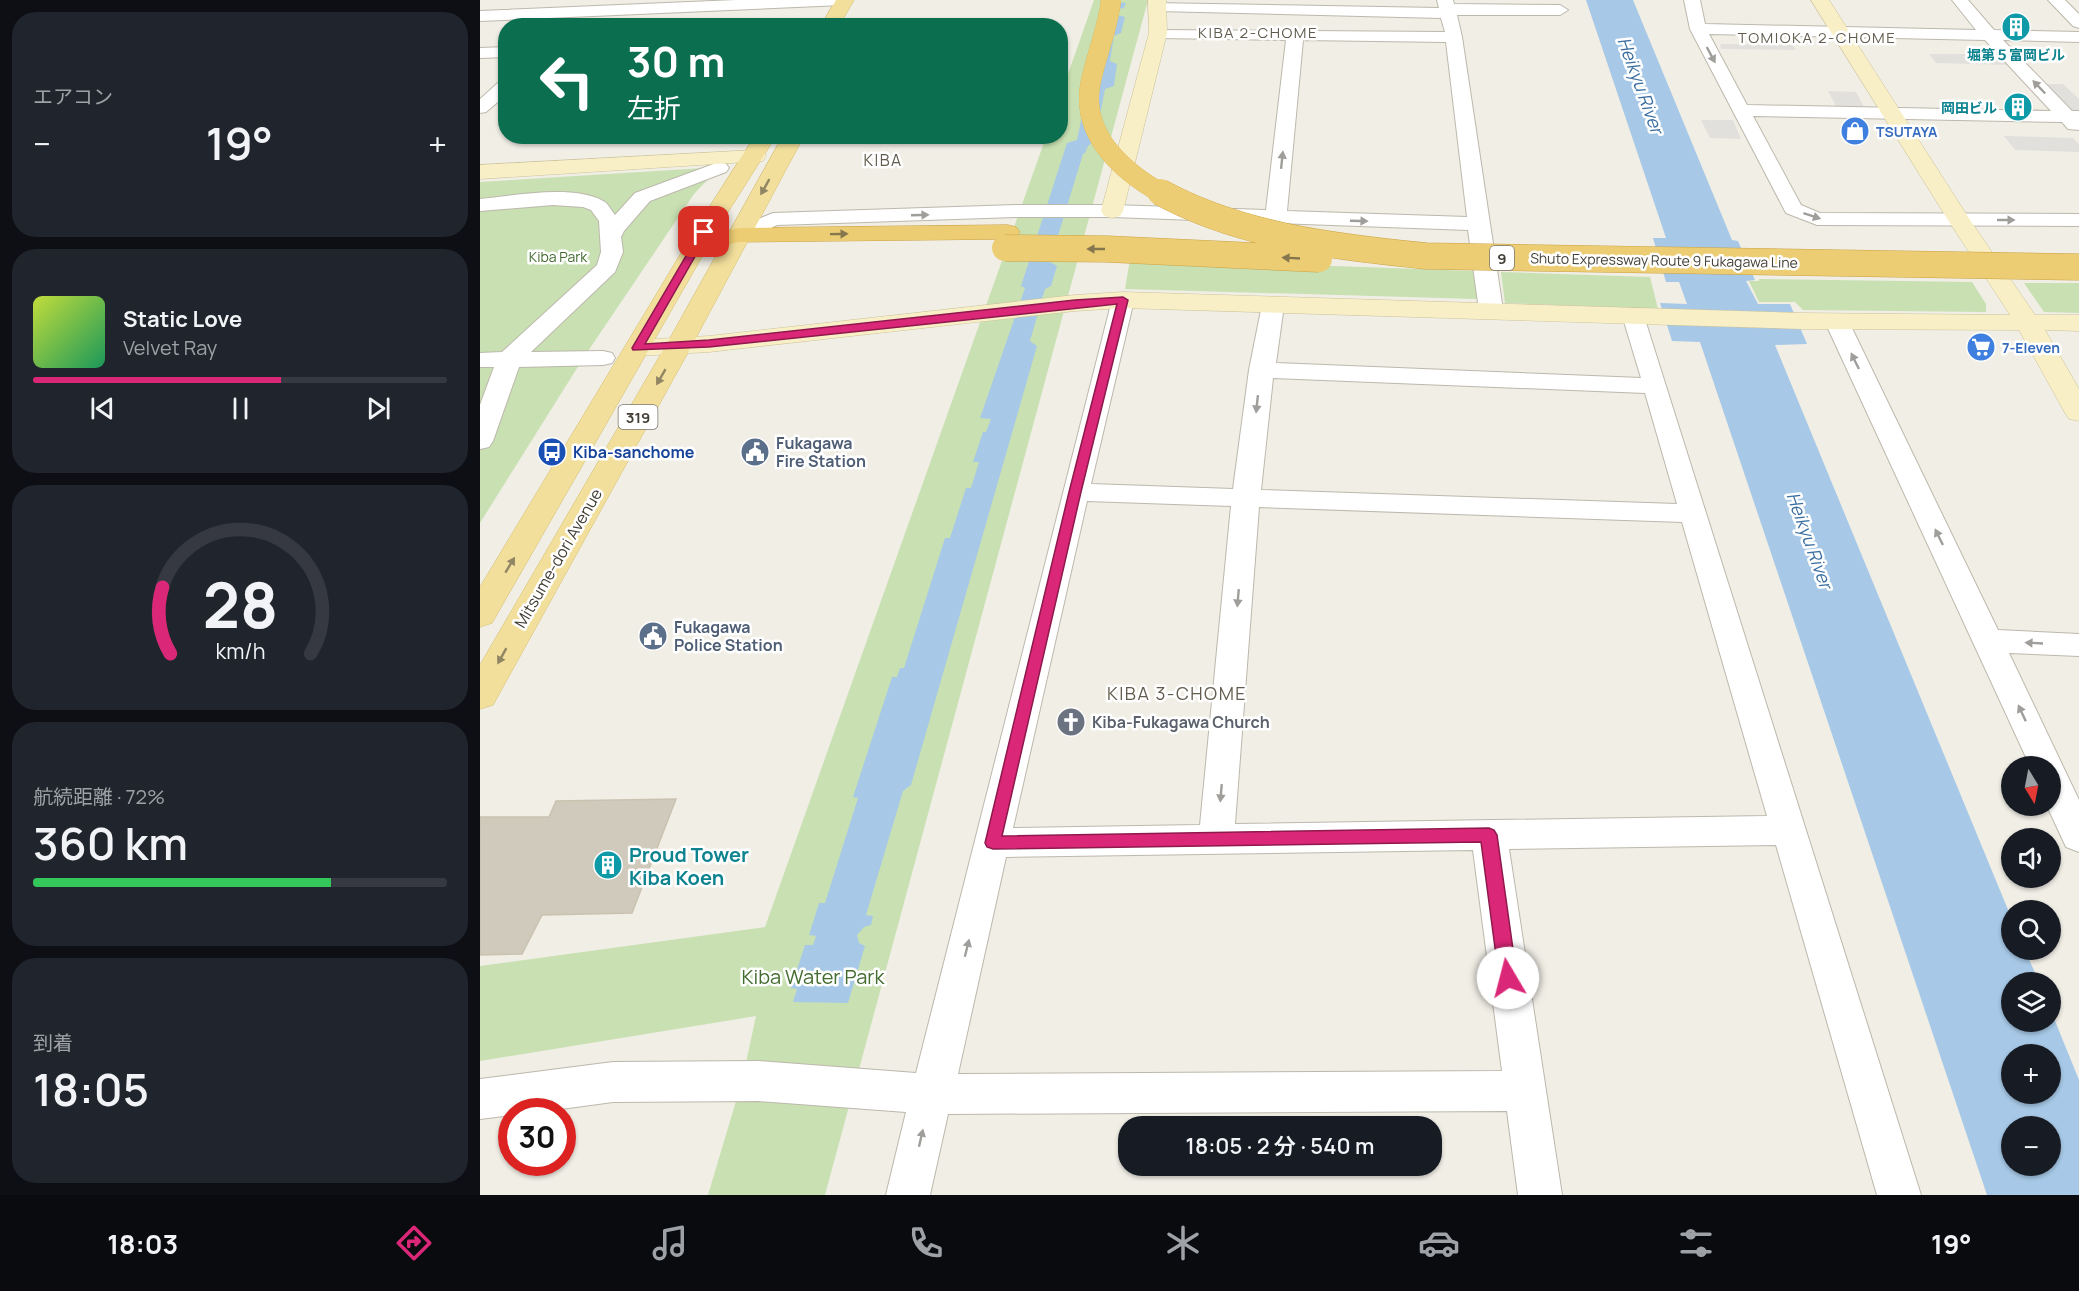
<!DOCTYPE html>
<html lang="ja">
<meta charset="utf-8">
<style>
body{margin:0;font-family:Manrope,"Noto Sans JP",sans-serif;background:#20242c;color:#f1f3f6;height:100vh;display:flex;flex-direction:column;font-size:22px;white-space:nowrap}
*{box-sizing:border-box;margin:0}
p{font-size:20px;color:#9ea1a6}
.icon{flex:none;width:33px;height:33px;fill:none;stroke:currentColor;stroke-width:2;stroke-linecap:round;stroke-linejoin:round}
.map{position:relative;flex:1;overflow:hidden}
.side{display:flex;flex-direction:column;gap:12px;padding:12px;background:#0d0f14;width:480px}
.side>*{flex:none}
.banner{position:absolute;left:18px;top:18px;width:570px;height:126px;border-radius:24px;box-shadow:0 2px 4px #0004;background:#0b6e4f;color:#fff;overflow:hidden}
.needle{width:39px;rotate:170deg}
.fabs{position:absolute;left:1521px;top:756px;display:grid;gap:12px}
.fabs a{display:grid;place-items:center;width:60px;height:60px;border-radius:50%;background:#171b24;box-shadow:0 2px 4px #0004;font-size:30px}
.speed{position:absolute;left:18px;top:1098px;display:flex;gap:12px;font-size:30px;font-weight:700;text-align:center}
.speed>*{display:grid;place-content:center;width:78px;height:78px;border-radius:50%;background:#171b24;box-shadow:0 2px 4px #0004;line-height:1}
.speed .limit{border:9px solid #d22;background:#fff;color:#111}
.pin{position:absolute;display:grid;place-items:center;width:51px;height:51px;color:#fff;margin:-26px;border-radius:12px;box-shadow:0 3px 9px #0006}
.me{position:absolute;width:66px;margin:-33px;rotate:352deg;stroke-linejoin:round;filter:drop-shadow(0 0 4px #0008)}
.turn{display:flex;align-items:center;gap:21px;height:126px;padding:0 30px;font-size:27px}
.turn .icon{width:78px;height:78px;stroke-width:2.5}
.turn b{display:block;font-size:42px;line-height:51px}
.big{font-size:45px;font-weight:600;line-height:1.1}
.side .tile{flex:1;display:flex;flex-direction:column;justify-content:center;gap:9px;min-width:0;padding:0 21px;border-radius:24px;background:#20242c}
.side .dial{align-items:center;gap:0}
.dial svg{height:156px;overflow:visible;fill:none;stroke:#363941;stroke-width:7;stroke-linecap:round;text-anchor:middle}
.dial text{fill:#f1f3f6;stroke:none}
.song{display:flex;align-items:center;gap:18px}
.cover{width:72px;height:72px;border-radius:9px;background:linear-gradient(135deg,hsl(70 70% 55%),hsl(150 70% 35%))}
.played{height:6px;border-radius:3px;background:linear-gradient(90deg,#db2777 60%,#363941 60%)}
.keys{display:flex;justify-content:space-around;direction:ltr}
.heat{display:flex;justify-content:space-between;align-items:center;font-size:33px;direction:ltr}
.charge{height:9px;border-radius:4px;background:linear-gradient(90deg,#34c759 72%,#363941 0)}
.trip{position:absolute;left:638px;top:1116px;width:324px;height:60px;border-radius:24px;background:#171b24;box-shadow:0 2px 4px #0004;font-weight:600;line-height:60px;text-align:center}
.dock{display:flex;height:96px;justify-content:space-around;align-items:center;background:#090b0e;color:#9ea1a6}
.dock .icon{width:42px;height:42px}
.dock .current{color:#db2777}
.dock b{font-size:27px;color:#f1f3f6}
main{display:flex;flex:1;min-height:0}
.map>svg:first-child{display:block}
.green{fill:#c8e0b2}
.parking{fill:#e1e0dd}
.water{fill:#a7c9e7;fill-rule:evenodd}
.building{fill:#d0cabc;stroke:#cac2b0;stroke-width:1.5}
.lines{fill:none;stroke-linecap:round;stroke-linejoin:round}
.street-casing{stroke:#bdb8ac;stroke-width:2}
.secondary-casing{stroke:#cbc299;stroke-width:1}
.primary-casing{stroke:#d5bd6e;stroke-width:1}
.highway-casing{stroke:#caa245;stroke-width:1}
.street{fill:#fff;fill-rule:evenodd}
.secondary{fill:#f8efc7;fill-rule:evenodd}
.primary{fill:#f2df9c;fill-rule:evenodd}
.highway{fill:#edcd73;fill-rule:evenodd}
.highway-bridge-far1-casing{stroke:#caa245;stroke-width:20;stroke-linecap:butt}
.highway-bridge-casing{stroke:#caa245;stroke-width:27;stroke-linecap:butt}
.highway-bridge-far1{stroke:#edcd73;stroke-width:20}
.highway-bridge{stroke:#edcd73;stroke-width:26}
.oneway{fill:#a09e9a}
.oneway2{fill:#918663}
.oneway3{fill:#86774e}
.route{fill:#db2777;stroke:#8e194d;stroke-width:1.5}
.labels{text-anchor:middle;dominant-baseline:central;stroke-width:5;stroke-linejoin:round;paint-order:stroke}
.far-culture-label{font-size:14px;font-weight:bold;fill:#0d838f;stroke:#fff}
.far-shop-label{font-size:14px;font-weight:bold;fill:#366cbe;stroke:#fff;text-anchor:start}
.far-park-label{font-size:14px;fill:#436c30;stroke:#fff}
.far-street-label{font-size:14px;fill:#423e35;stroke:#fff}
.far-neighbourhood-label{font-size:15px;letter-spacing:1.5px;fill:#635c4e;stroke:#fff}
.shield{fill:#fff;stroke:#7b7872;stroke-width:1.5}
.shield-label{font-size:15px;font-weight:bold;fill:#423e35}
.far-quarter-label{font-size:16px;letter-spacing:1.5px;fill:#635c4e;stroke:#fff}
.service-label{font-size:16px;font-weight:bold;fill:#4e5e75;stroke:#fff;text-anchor:start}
.transit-label{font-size:16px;font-weight:bold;fill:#164399;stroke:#fff;text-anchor:start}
.street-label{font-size:16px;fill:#423e35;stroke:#fff}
.worship-label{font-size:16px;font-weight:bold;fill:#5b616d;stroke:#fff;text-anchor:start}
.water-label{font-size:18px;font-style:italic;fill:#3b6fa1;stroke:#fff}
.neighbourhood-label{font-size:18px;letter-spacing:1.5px;fill:#635c4e;stroke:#fff}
.near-culture-label{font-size:20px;font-weight:bold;fill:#0d838f;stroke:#fff;text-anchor:start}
.near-park-label{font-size:20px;fill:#436c30;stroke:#fff}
</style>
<main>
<section class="side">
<div class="tile"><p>エアコン</p>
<div class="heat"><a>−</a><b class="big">19°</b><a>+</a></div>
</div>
<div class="tile">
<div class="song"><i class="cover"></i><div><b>Static Love</b><p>Velvet Ray</p></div></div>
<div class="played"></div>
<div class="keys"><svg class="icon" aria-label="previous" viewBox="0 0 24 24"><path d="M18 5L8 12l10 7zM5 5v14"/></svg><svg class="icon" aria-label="pause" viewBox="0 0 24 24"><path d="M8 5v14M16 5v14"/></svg><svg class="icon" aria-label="next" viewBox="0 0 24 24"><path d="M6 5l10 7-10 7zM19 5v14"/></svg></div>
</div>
<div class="tile dial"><svg viewBox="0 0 100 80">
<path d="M14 69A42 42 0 1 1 86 69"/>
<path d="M14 69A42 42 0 0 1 10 35" stroke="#db2777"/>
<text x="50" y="56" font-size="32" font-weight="700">28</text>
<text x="50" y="72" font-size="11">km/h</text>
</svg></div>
<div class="tile"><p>航続距離 · 72%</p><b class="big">360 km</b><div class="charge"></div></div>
<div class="tile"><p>到着</p><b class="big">18:05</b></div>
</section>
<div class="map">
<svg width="1599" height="1195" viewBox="0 0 1599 1195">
<rect width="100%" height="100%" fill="#f0eee5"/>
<path class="green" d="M614 0H668L345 1195H228L262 1081 276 1016 0 1061V966L285 927 566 137 580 136 581 94Z
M224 168 235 172 214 194 104 357 0 523V182Z
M650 259 995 271 997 299 645 289Z
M1021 272 1170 277 1178 309 1025 303Z
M1279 279 1492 282 1506 304V312L1323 310 1315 302H1279L1269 281H1279Z
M1544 283H1599V313L1564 312Z"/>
<path class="parking" d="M1240 44 1313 45 1316 50 1241 49Z
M1449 54H1520L1530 65 1456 63Z
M1566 84H1583L1599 99V112H1593Z
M1348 91 1376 92 1384 107 1356 106Z
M1221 120H1253L1261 139 1230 138Z
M1524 136 1593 138 1599 144V152L1535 150Z"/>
<path class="water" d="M1106 0H1153L1252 240 1258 241 1275 280 1266 281 1278 304H1310L1327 344 1295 345 1531 917 1532 950H1545L1559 982H1532V1022H1570L1571 1011 1599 1080V1195H1507L1220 342 1192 341 1180 303 1207 304 1199 282H1186L1173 238H1186ZM1532 1054H1570V1094H1532ZM1532 1126H1570V1166H1532Z
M626 2 646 3 644 8 638 9 637 15 645 17 641 33 634 36 630 61 637 64 634 86 625 89 615 141 608 146 605 153 603 154 570 262 577 266 571 286 565 289 550 341 557 346 431 785 423 791 386 915 393 916 391 925 384 927 377 935 379 943 385 946 368 1003 313 1002 317 989 311 988 325 945H333L336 936 329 935 339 903H345L378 798 373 797 412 677H417L420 668H424L465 538H470L486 488H491L499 462H493L503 432H506L511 419 500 418 545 288 541 286 587 143 597 140Z"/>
<path class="building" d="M196 799 152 913 62 915 42 954 0 955V817H69L76 801Z"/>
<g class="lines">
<g class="street-casing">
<path id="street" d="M256 0H370L362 5 0 21V11Z
M957 0H973L974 4 1080 5 1088 10 1080 15H977L982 37 1023 310 1019 315 1011 317 1003 315 999 310 988 230 632 217H536L297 225 267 240 259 241 251 240 248 235 251 230 293 213 536 205H632L786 210 806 40 678 38 670 33 672 30 965 32 961 18 677 11 669 6 671 3 959 8ZM823 40 966 42 987 217 807 211Z
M1204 0H1220L1225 24 1496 30 1472 0H1488L1514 30 1599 32V42L1523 40 1592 111H1599V130L1588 129 1582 122 1273 116 1321 205 1340 213 1599 214V226L1337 225 1306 213 1210 29ZM1229 34 1505 40 1571 111 1267 105Z
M1568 0H1585L1599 14V28L1593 26Z
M26 47V57L0 58V48Z
M26 80V95L6 112 0 113V99L20 81Z
M239 162 246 164 249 168 246 172 170 201 144 231 141 237 143 252 135 272 51 352 123 351 132 353 135 358 132 363 123 365 39 367 13 441 9 447 0 449V405L14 367H0V353L22 352 117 265 121 252 119 221 111 210 103 207 73 205 0 211V199C33 196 93 184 123 201 128 203 131 210 135 215L155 193Z
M643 293 651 295 654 300 611 484 753 489 769 370 782 305 785 300 793 298 801 300 804 305 796 363 1161 378 1142 315 1146 310 1154 308 1162 310 1441 1195H1397L1296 845 1029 849 1082 1195H1038L1027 1111 468 1114 450 1195H406L426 1112 278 1101 133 1102 59 1112H32V1115L0 1119V1079L133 1062 278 1061 436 1073 632 300 635 295ZM793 378 1165 393 1197 504 781 490ZM607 501 751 506 720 825 533 828ZM779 507 1202 522 1287 816 755 824ZM993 850 1022 1071 478 1074 526 857Z
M1357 315 1365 317 1369 322 1518 630 1599 634V656L1529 653 1599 800V852L1586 847 1567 806H1570V766H1550L1345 322 1349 317Z"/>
</g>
<g class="secondary-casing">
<path id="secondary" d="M668 0H686L687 33 643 211 640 216 632 218 624 216 621 211 669 33Z
M1331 0H1349L1490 220 1555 315H1599V331L1565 330 1599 389V421L1589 419 1585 413 1539 330 1322 329 643 308 595 311 229 352 157 356 148 354 144 348 148 342 157 340 229 336 595 295 643 292 1322 313 1530 315 1468 220Z
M275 150 283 151 286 156 283 161 0 179V165Z"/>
</g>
<g class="primary-casing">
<path id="primary" d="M356 0H374L359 26H341Z
M275 136H296L243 220 12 623 0 627V587L221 220Z
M303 136H324L211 347 13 705 0 709V665L185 347Z"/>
</g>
<g class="highway-casing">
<path id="highway" d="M528 225 536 227 540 232 536 237 528 239 259 242 217 252 209 250 205 245 209 240 259 228Z"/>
</g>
<use href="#street" class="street"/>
<use href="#secondary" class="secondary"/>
<use href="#primary" class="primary"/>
<use href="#highway" class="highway"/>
<g class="highway-bridge-far1-casing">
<path id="highway-bridge-far1" d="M631 0C628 30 615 57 610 86 602 136 643 172 683 194"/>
</g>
<g class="highway-bridge-casing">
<path id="highway-bridge" d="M680 192C760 236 856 247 946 256L1599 267
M525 248 627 249 839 259"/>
</g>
<use href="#highway-bridge-far1" class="highway-bridge-far1"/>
<use href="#highway-bridge" class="highway-bridge"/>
</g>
<defs><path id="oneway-solid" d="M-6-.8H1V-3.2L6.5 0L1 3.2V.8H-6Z" transform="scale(1.5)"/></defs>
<g class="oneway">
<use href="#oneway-solid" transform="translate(1231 55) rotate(62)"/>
<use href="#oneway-solid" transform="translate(1559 87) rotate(-134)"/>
<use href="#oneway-solid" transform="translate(802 160) rotate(-84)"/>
<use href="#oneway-solid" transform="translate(440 215) rotate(-2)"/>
<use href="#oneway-solid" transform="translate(1332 216) rotate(18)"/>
<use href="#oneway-solid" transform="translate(1526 220)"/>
<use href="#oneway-solid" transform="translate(879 221) rotate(2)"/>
<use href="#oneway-solid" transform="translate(1375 361) rotate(-116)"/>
<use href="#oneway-solid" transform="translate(777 404) rotate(96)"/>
<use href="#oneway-solid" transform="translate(1459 537) rotate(-116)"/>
<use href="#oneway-solid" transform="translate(758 598) rotate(95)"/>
<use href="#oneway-solid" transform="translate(1554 643) rotate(-177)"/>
<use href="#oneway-solid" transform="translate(1542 713) rotate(-115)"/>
<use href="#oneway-solid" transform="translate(741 793) rotate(95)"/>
<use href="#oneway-solid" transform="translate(487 948) rotate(-76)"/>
<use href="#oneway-solid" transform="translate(441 1138) rotate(-77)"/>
</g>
<g class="oneway2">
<use href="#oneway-solid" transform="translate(285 187) rotate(119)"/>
<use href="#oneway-solid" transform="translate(181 377) rotate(120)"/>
<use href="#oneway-solid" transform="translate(30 565) rotate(-59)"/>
<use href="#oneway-solid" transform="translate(22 656) rotate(119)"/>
</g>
<g class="oneway3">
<use href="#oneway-solid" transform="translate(359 234) rotate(-1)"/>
<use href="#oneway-solid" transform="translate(616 249) rotate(-180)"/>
<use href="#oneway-solid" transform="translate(811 258) rotate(-177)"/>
</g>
<path class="route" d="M224 229 229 232 165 344 229 340 595 300 643 297 648 300 601 492 522 836 1009 828 1014 830 1017 835 1037 978 1035 984 1028 986 1022 984 1019 978 1001 842 513 849 507 847 505 843 589 492 637 304 229 347 153 350 152 348 220 232Z"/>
<defs>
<g id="building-disc" transform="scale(1.5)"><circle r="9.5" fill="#0f9aa8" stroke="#fff"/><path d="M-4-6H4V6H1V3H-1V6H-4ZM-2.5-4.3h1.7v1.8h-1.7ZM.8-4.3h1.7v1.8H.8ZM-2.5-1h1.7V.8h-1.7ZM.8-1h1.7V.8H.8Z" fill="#fff"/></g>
<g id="shop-disc" transform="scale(1.5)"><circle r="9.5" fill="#3f7fe0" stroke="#fff"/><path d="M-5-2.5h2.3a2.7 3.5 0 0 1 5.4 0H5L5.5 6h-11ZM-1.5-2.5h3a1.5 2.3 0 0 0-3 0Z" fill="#fff"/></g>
<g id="supermarket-disc" transform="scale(1.5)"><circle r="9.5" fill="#3f7fe0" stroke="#fff"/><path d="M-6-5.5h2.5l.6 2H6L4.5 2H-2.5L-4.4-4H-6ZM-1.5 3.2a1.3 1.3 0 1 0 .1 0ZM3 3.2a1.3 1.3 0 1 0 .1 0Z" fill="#fff"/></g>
<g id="bus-disc" transform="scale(1.5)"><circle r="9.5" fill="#1a4fb4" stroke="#fff"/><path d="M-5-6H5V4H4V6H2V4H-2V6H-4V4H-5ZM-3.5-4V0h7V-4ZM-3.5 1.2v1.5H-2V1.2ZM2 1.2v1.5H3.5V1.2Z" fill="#fff"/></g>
<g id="civic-disc" transform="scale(1.5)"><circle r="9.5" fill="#5c6f8a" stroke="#fff"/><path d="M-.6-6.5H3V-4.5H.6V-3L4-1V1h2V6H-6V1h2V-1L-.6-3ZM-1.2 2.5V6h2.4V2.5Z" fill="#fff"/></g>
<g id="church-disc" transform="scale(1.5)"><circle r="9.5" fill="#6b7280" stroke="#fff"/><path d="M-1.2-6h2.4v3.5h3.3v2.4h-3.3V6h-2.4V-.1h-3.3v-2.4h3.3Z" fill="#fff"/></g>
</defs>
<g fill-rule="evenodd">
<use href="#building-disc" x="1536" y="27"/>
<use href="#building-disc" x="1538" y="107"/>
<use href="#shop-disc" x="1375" y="131"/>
<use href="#supermarket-disc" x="1501" y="347"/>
<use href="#bus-disc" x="72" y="452"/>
<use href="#civic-disc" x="275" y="452"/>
<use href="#civic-disc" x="173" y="636"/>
<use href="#church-disc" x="591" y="722"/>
<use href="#building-disc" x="128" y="865"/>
</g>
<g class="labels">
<g class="far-culture-label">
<text x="1536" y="54">堀第５富岡ビル</text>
<text x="1517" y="107" text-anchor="end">岡田ビル</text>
</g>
<g class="far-shop-label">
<text x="1396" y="131">TSUTAYA</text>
<text x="1522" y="347">7-Eleven</text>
</g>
<g class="far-park-label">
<text x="78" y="256">Kiba Park</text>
</g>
<g class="far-street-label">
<text transform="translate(1184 260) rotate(1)">Shuto Expressway Route 9 Fukagawa Line</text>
</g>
<g class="far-neighbourhood-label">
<text x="778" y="32">KIBA 2-CHOME</text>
<text x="1337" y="37">TOMIOKA 2-CHOME</text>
</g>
<g class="shield">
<rect x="1010" y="246" width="24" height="24" rx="4.5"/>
<rect x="138.5" y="405" width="39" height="24" rx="4.5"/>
</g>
<g class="shield-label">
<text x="1022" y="258">9</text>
<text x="158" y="417">319</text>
</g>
<g class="far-quarter-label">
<text x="403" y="160">KIBA</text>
</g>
<g class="service-label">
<text x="296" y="443">Fukagawa<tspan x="296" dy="18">Fire Station</tspan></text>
<text x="194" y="627">Fukagawa<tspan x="194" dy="18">Police Station</tspan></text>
</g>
<g class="transit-label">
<text x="93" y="452">Kiba-sanchome</text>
</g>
<g class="street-label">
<text transform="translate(78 558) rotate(-60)">Mitsume-dori Avenue</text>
</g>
<g class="worship-label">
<text x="612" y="722">Kiba-Fukagawa Church</text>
</g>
<g class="water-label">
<text transform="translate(1161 85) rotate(70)">Heikyu River</text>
<text transform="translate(1330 540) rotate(70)">Heikyu River</text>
</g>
<g class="neighbourhood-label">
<text x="697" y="693">KIBA 3-CHOME</text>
</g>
<g class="near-culture-label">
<text x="149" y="854">Proud Tower<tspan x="149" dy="23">Kiba Koen</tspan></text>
</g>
<g class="near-park-label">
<text x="333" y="976">Kiba Water Park</text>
</g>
</g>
</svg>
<div class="fabs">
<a><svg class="needle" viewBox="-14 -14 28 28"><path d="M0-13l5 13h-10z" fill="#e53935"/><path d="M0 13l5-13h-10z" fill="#9ea1a6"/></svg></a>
<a><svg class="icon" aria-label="sound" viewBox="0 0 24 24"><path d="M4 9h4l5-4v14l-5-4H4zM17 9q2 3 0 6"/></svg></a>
<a><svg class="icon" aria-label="search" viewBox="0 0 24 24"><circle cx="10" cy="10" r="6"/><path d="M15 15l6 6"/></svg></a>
<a><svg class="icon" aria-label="layers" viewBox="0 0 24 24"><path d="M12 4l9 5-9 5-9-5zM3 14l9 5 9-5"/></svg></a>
<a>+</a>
<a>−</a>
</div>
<div class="speed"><div class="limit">30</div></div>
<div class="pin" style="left:224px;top:232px;background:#d93025"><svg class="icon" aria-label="arrive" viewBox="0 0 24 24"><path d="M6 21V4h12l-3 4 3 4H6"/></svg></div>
<svg class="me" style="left:1028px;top:978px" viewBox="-20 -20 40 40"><circle r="19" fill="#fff"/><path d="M0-13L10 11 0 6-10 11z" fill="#db2777"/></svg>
<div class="trip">18:05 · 2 分 · 540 m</div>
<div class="banner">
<div class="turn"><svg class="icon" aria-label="left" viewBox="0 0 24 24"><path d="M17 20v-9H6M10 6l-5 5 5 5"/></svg><div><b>30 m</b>左折</div></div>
</div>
</div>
</main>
<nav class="dock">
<b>18:03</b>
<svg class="icon current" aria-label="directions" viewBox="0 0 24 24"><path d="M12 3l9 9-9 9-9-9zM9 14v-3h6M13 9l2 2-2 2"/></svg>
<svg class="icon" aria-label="music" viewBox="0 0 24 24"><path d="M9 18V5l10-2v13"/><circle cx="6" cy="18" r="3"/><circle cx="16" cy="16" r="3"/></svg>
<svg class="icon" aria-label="phone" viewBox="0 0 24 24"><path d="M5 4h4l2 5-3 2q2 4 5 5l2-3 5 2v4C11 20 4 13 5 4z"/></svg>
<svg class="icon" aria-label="climate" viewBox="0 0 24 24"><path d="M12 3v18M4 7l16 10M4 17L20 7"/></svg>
<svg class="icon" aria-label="car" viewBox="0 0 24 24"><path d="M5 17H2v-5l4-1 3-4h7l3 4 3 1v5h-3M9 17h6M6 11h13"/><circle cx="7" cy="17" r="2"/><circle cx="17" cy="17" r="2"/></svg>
<svg class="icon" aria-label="filters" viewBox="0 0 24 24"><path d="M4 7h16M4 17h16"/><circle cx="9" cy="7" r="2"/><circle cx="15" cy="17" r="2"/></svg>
<b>19°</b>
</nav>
